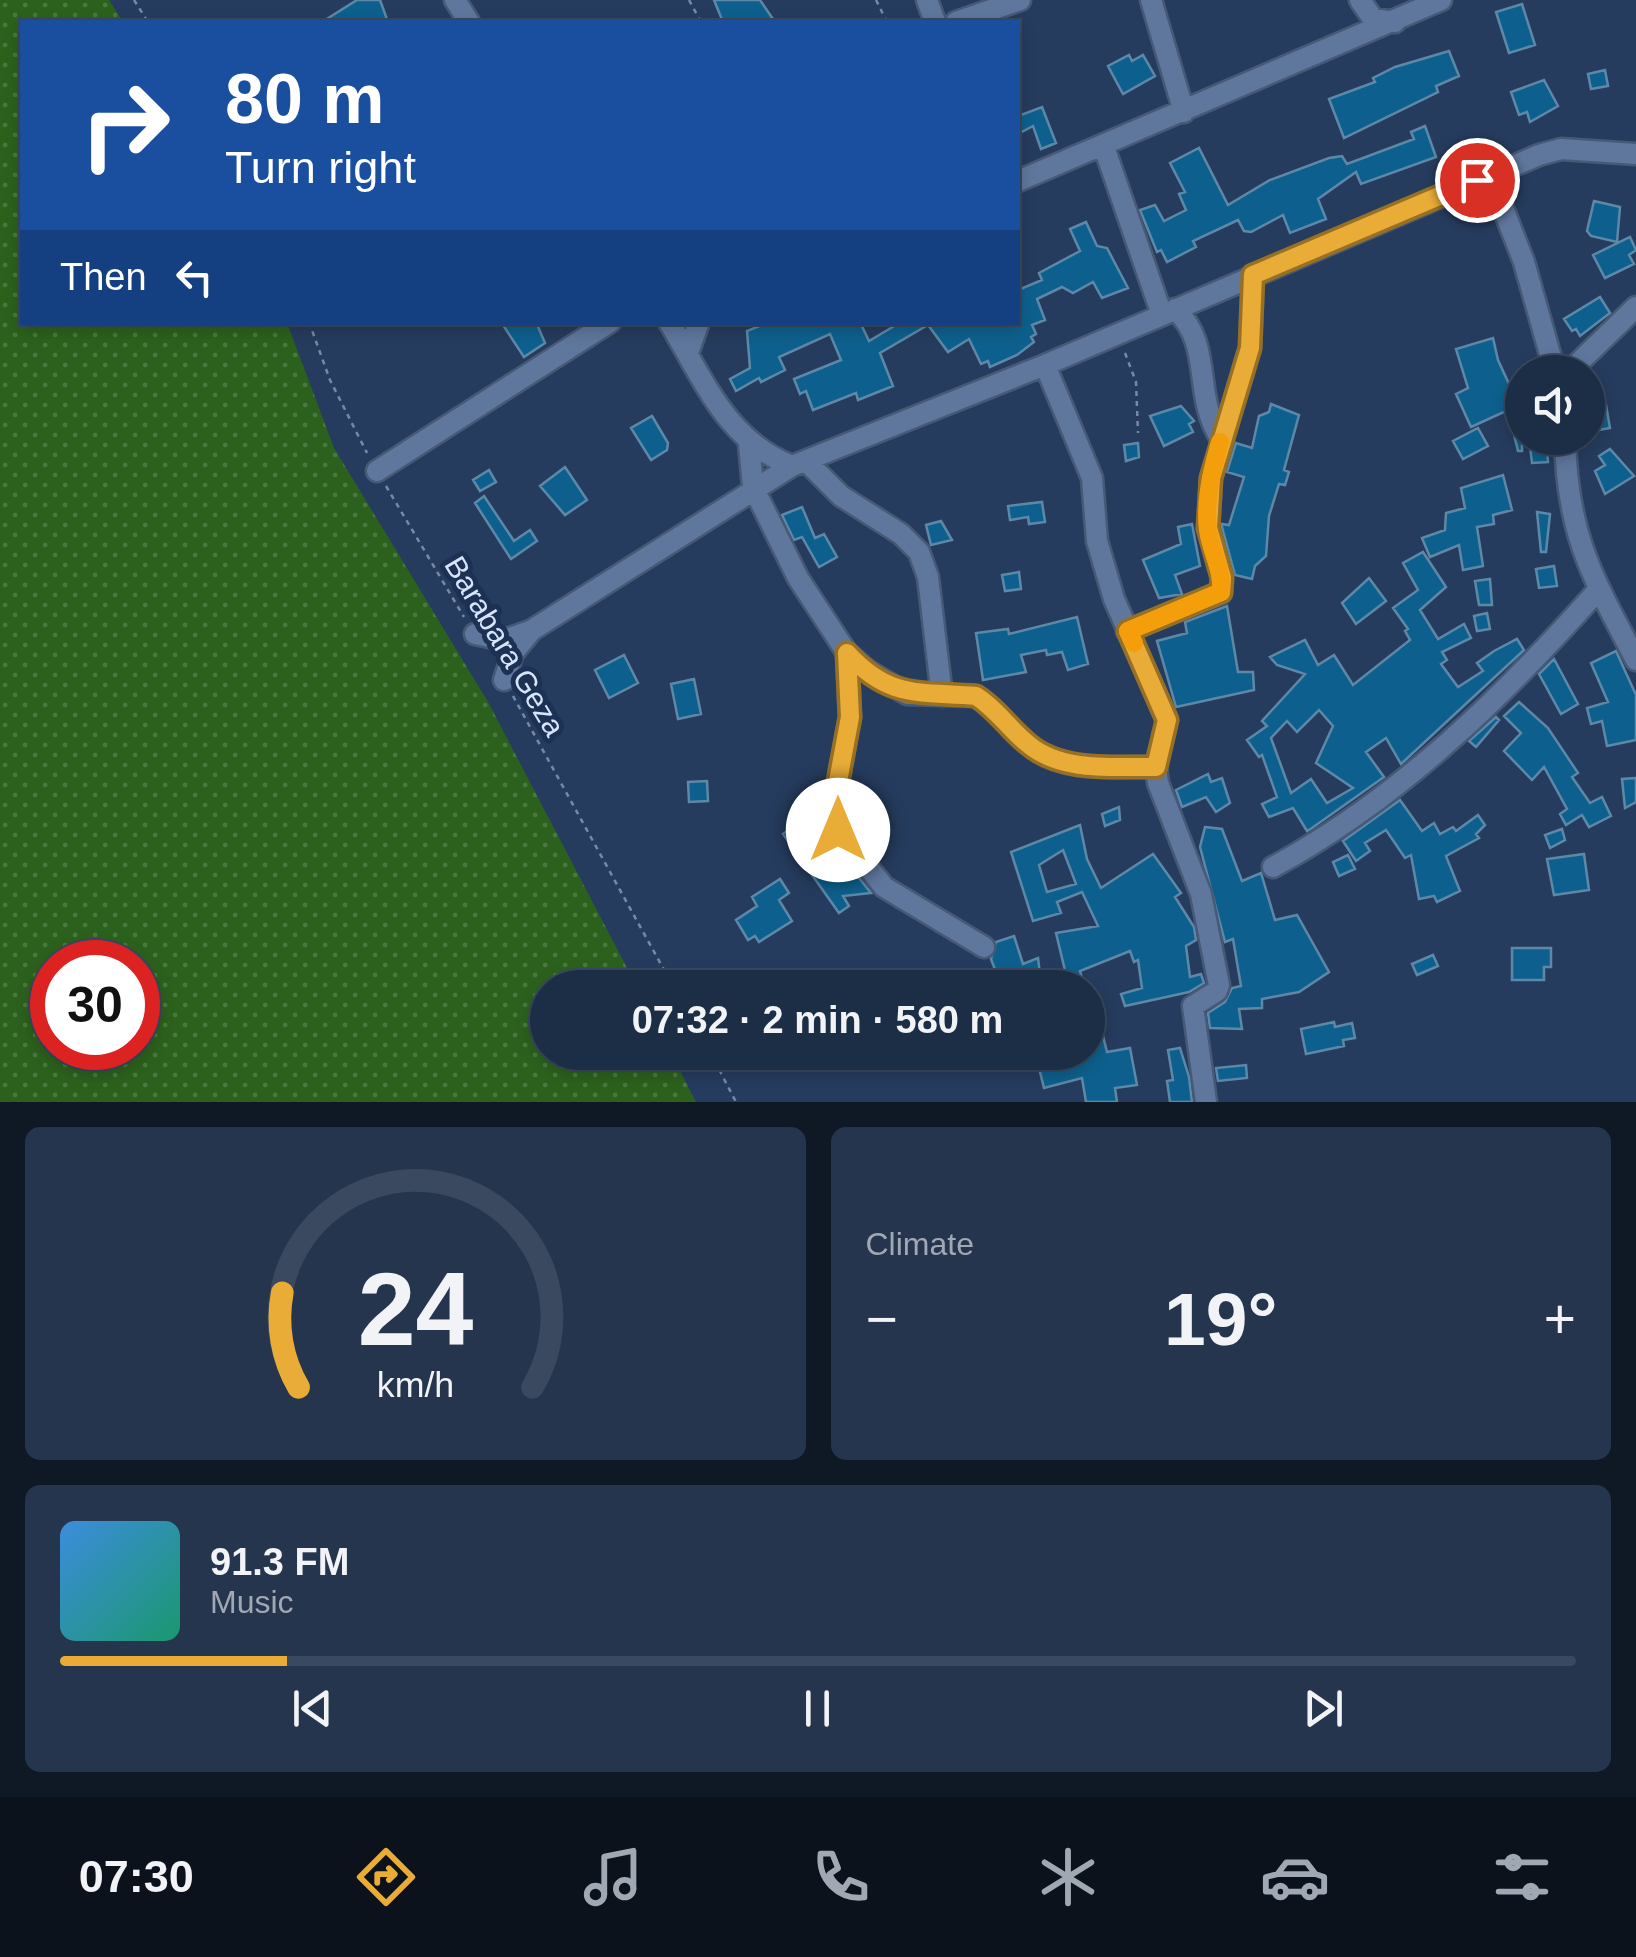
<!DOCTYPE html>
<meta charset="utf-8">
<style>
body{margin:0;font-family:Helvetica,sans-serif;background:#25354d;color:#f1f3f6;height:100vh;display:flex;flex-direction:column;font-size:38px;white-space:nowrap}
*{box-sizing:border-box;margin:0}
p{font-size:32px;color:#a0a8b3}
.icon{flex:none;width:55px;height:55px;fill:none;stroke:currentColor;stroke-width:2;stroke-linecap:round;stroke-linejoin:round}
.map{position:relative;height:1102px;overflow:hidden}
.panel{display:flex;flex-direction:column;gap:25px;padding:25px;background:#0f1926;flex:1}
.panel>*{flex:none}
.banner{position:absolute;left:20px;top:20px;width:1000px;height:305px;border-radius:0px;box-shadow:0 5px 15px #0003,0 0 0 2px #3a495f;background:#1a4fa0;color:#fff;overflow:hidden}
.controls{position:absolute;left:1505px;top:355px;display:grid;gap:20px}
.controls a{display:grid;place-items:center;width:100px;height:100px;border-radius:50%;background:#1c2d46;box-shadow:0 5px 15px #0003,0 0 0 2px #3a495f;font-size:50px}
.speed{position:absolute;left:30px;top:940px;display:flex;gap:20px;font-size:50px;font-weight:700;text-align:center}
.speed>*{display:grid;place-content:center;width:130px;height:130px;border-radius:50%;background:#1c2d46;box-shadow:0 5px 15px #0003,0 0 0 2px #3a495f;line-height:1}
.speed .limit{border:15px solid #d22;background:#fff;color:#111}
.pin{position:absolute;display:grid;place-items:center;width:85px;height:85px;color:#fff;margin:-42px;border:5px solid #fff;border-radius:50%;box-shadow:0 2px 10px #0007}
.me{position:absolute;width:110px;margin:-55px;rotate:0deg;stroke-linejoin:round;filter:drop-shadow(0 0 8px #0008)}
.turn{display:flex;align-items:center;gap:35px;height:210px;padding:0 40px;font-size:45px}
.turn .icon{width:130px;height:130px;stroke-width:2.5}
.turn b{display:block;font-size:70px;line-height:85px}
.then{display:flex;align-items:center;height:95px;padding:0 40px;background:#0003;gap:20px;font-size:38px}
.big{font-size:75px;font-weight:700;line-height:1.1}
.panel .widget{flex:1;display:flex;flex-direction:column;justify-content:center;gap:15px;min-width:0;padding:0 35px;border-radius:15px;background:#25354d}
.panel .dial{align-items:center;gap:0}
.dial svg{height:260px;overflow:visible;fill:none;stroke:#3a495f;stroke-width:7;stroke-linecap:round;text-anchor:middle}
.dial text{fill:#f1f3f6;stroke:none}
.song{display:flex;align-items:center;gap:30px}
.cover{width:120px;height:120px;border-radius:15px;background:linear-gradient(135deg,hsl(210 70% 55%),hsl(160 70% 35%))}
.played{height:10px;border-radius:5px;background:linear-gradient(90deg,#e8ac37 15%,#3a495f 15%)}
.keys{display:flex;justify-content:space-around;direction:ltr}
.heat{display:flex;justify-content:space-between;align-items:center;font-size:55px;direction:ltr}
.panel .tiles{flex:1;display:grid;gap:25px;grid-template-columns:1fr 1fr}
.widget:last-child{grid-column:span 2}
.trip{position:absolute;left:530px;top:970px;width:575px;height:100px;border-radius:50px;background:#1c2d46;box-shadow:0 5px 15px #0003,0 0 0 2px #3a495f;font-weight:700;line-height:100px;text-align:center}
.tab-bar{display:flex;height:160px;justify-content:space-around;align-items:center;background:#0b121c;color:#a0a8b3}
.tab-bar .icon{width:70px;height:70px}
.tab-bar .selected{color:#e8ac37}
.tab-bar b{font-size:45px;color:#f1f3f6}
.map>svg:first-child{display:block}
.grass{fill:url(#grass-dots);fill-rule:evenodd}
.building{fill:#0d608d;stroke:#5d88a7;stroke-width:2.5;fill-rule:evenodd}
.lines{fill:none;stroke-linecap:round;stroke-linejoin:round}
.minor-casing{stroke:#465976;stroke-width:25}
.path{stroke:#7789a6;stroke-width:2.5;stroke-dasharray:5 5;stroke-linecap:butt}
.minor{stroke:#5f779d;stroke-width:20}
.route-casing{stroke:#977024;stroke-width:25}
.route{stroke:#e8ac37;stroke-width:18}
.slow{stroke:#f59e0b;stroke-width:18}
.labels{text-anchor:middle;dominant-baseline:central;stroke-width:10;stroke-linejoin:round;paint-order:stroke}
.street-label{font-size:30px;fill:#d7e5fb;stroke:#1c3153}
</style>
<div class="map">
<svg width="1636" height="1102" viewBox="0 0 1636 1102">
<defs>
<pattern id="grass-dots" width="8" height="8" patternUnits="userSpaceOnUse" patternTransform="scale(2.5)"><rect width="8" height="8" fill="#2c611d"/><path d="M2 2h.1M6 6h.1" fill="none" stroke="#4a783f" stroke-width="1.8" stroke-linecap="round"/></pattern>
</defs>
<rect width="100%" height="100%" fill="#263c5e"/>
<path class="grass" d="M0 0H109L123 22H22V322L287 323 334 448 488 702 637 987 548 988V1052L671 1053 696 1102H0ZM52 962H138V1048H52Z"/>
<path class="building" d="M357 0H380L388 22H322Z
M714 0H760L775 22H723Z
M1522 4 1535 45 1509 53 1496 12Z
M1449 51 1459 76 1436 86 1438 92 1344 138 1329 99 1375 82 1373 78 1395 67Z
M1129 55 1132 61 1143 55 1155 76 1123 94 1108 66Z
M1605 70 1608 86 1591 89 1588 74Z
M1544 80 1558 106 1530 122 1527 112 1519 115 1511 92Z
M1042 107 1056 143 1041 149 1033 126 1018 134V116Z
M1425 126 1436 157 1361 184 1356 172 1318 199 1326 219 1290 233 1283 215 1251 232 1244 231 1238 220 1193 241 1196 247 1167 262 1161 250 1157 252 1140 210 1155 205 1164 221 1186 210 1179 194 1185 192 1170 163 1199 148 1228 205 1270 180 1329 158 1342 156 1347 164 1414 139 1411 132Z
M1594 201 1620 207 1617 242 1591 236 1587 231Z
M1086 222 1097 246 1107 248 1128 288 1102 298 1093 282 1073 293 1062 287 1037 299 1045 320 1032 325 1036 334 1031 337 1034 342 1017 355 990 367 988 361 981 364 969 339 948 352 928 325 880 353 893 386 858 400 856 393 813 410 806 391 800 394 794 379 841 360 830 334 779 357 785 370 761 382 759 378 736 391 730 379 750 368 747 331 769 322H860L869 341 901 322H1018V290L1042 280 1039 273 1080 251 1070 229Z
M1630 237 1636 250 1629 255 1634 264 1605 278 1593 255Z
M1600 297 1610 313 1580 336 1576 329 1572 331 1564 319Z
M501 322H536L545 343 524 357Z
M1493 338 1498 360 1522 412V451H1518L1508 410 1471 427 1456 394 1468 388 1456 349Z
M1271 404 1299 415 1284 470 1289 472 1285 485 1279 484 1269 516 1266 556 1255 566 1252 579 1235 575 1222 527V524L1229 525 1244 477 1227 472 1236 443 1252 448 1259 416 1269 412Z
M1606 405 1610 428 1588 432V408Z
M1181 406 1194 421 1189 424 1193 432 1164 446 1150 416Z
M652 416 668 443 667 450 651 460 631 428Z
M1478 428 1488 446 1463 459 1453 441Z
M1529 438H1546L1548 462 1532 463Z
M1138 443 1139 457 1126 461 1124 445Z
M1610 449 1634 476 1605 494 1595 471 1605 465 1599 456Z
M565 467 587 500 565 515 540 486Z
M489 470 496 482 480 491 473 480Z
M1503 475 1512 510 1493 515 1494 524 1477 527 1483 566 1463 570 1459 545 1430 557 1422 538 1445 530 1446 513 1465 508 1461 488Z
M484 496 514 541 530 530 537 541 511 559 475 503Z
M1042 502 1045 522 1029 524 1028 517 1010 520 1008 506Z
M802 507 815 538 824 534 837 557 819 567 802 537 794 540 782 515Z
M1537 512 1550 514 1546 552H1541Z
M941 521 952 540 931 545 926 525Z
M1192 524 1200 566 1175 575 1182 594 1159 598 1143 560 1181 544 1178 527Z
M1423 552 1446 587 1420 610 1438 639 1464 624 1471 638 1442 652 1447 660 1441 664 1458 687 1483 671 1477 663 1494 651 1517 639 1524 650 1401 764 1386 738 1366 752 1384 777 1312 828 1307 831 1293 808 1269 817 1262 804 1277 797 1262 755 1259 757 1247 740 1267 726 1262 721 1305 674 1277 665 1270 657 1305 640 1318 665 1334 655 1353 685 1410 640 1405 631 1408 629 1393 608 1418 590 1403 563ZM1319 710 1333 726 1316 763 1353 788 1327 803 1311 779 1291 793 1271 738 1287 721 1297 732Z
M1554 566 1557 586 1539 588 1536 569Z
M1019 572 1021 589 1005 591 1002 575Z
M1369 578 1386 601 1356 624 1342 603Z
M1490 579 1492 605H1479L1475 581Z
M1227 606 1238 672H1253L1254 690 1176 707 1157 641 1187 633 1185 622Z
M1487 613 1490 629 1477 631 1474 616Z
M1077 617 1088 664 1068 670 1062 652 1047 655 1046 650 1021 655 1026 672 983 680 976 633 1008 629 1009 634Z
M1616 651 1636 695V740L1607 746 1602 721 1591 724 1587 708 1608 702 1591 663Z
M624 655 638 683 609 698 595 670Z
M1554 659 1578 704 1561 714 1539 674Z
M694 679 701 714 678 719 671 684Z
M1519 702 1548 728 1578 773 1572 777 1590 803 1602 797 1611 816 1589 827 1582 815 1566 825 1560 814 1567 809 1544 767 1532 780 1504 751 1521 733 1504 716Z
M1496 717 1499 720 1476 747 1469 741Z
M1208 774 1211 782 1222 778 1230 803 1216 812 1206 797 1182 807 1176 790Z
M1636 778V802L1625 808 1622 779Z
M707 781 708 801 689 802 688 782Z
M1400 800 1422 831 1434 823 1440 834 1453 827 1456 831 1478 815 1485 825 1476 834 1479 838 1446 856 1460 891 1437 902 1434 896 1419 899 1411 855 1405 858 1386 830 1365 843 1370 851 1356 861 1343 841Z
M1119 807 1120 820 1105 826 1102 814Z
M798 825 817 848H827L843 873 851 868 871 893 843 896 849 906 839 913 783 834Z
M1080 825 1087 859 1101 888 1153 854 1181 893 1175 897 1194 927 1196 940 1186 946 1190 977 1201 974 1204 983 1189 992 1125 1006 1121 994 1142 988 1138 960 1134 962 1130 951 1080 971 1083 982 1069 987 1056 933 1098 926 1082 892 1057 902 1061 913 1033 921 1011 852ZM1063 850 1076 884 1047 892 1039 865Z
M1205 827 1222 829 1242 881 1261 873 1275 920 1297 915 1329 972 1299 992 1262 999V1008L1239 1009 1242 1029 1210 1028 1208 1013 1225 1002 1232 988 1241 986 1233 939 1225 942 1200 847Z
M1562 829 1565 840 1550 848 1545 835Z
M1584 854 1589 890 1554 895 1547 859Z
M1348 855 1355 869 1339 876 1333 862Z
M780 879 789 893 779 900 792 921 759 942 755 936 748 940 736 920 757 906 752 897Z
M1014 936 1023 964 1038 958 1041 982 1028 988H992L990 976 997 975 991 959 996 942Z
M1512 948H1551V967H1544V980H1512Z
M1433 955 1438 966 1417 975 1412 964Z
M1334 1022 1335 1027 1352 1023 1355 1038 1343 1040 1344 1046 1306 1054 1301 1029Z
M1100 1024 1107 1052 1130 1048 1137 1085 1115 1088 1117 1102H1086L1082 1078 1044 1088 1035 1052H1088V1026Z
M1180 1048 1189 1077 1192 1102H1170L1167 1081 1173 1080 1168 1050Z
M1246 1065 1247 1078 1218 1081 1216 1068Z"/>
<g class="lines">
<g class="minor-casing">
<path id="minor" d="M455 0 469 22
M927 0 935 22
M1151 0 1184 112
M1360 0 1373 19 1395 22
M956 22 1020 0
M1104 147 1162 315
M1490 175 1524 262 1555 372
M1018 181 1441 0
M1175 309C1214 345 1192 395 1221 439
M669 322C704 380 726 440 792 466
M688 353 699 322
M1045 365 1092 478 1097 541 1114 599 1167 720 1156 767 1158 783 1201 894 1219 985 1217 991 1193 1006 1206 1102
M1569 372 1636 307
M1565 438C1567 535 1592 576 1636 660
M749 444 753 487 798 578 847 653 868 671 907 694 976 696C997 709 1009 729 1028 744 1062 774 1115 766 1156 767
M806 461 841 496 901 534 919 552 928 577 942 696
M377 471 610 322
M1127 631 1221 593 1222 578 1208 529 1211 478 1250 348 1253 275
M475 634 504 640 530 631
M847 653 850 717 836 793 839 830 884 887 984 947
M504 680 513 653 532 630 792 466 1045 365 1539 155 1561 149 1636 154
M1273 867C1399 799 1504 696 1599 589"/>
</g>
<path class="path" d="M134 0 148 22
M689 0 701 22
M876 0 887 22
M309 322 330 380 367 453
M1125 353 1136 382 1138 433
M386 486 464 617
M513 696 674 988
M710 1052 736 1102"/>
<use href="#minor" class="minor"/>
</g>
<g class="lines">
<g class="route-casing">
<path id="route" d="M838 830 836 792 850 717 847 653C890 700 920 691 976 696 997 709 1009 729 1028 744 1062 773 1115 766 1156 767L1167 720 1128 631 1221 592 1222 578 1208 528 1211 478 1250 348 1253 275 1477 180"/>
</g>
<use href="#route" class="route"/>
<path class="slow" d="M1134 643 1128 631 1221 592C1223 570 1211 552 1208 530 1204 502 1212 469 1220 442"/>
</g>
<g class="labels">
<g class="street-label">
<text transform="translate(505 646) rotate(59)">Barabara Geza</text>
</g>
</g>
</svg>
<div class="controls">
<a><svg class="icon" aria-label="sound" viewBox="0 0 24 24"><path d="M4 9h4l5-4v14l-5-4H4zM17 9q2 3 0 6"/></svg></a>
</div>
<div class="speed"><div class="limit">30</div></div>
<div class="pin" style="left:1477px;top:180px;background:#d93025"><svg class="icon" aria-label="arrive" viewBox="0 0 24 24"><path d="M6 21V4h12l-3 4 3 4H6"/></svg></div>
<svg class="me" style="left:838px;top:830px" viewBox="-20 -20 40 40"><circle r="19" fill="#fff"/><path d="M0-13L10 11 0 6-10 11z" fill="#e8ac37"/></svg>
<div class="trip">07:32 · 2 min · 580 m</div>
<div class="banner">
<div class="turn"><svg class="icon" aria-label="right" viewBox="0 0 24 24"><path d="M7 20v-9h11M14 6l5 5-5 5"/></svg><div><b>80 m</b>Turn right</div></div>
<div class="then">Then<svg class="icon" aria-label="left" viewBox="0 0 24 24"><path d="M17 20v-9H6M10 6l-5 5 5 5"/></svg></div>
</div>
</div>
<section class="panel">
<div class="tiles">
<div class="widget dial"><svg viewBox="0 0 100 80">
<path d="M14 69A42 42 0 1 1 86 69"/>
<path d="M14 69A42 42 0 0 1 9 40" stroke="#e8ac37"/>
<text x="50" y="56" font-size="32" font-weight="700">24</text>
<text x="50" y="72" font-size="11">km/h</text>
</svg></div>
<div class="widget"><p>Climate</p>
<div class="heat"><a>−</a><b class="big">19°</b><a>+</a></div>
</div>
<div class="widget">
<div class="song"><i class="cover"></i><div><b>91.3 FM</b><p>Music</p></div></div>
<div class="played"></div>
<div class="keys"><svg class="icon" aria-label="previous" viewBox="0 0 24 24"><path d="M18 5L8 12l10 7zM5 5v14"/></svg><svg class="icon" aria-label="pause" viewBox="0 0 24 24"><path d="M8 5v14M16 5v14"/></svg><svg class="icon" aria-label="next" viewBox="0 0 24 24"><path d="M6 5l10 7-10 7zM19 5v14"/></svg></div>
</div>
</div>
</section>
<nav class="tab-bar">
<b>07:30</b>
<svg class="icon selected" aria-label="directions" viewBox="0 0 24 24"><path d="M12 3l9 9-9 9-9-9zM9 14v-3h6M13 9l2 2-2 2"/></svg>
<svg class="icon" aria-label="music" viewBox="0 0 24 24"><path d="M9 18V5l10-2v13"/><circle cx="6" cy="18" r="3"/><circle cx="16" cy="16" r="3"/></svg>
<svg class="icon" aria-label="phone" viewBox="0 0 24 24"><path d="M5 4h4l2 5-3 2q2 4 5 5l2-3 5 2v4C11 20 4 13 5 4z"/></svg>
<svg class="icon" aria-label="climate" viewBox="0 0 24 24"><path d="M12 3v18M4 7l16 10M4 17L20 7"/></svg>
<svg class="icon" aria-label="car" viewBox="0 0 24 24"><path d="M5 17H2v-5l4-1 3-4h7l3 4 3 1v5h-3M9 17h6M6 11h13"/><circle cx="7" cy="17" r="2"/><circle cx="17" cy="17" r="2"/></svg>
<svg class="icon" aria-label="filters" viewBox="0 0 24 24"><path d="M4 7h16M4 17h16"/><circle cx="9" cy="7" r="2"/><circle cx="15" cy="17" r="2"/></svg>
</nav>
